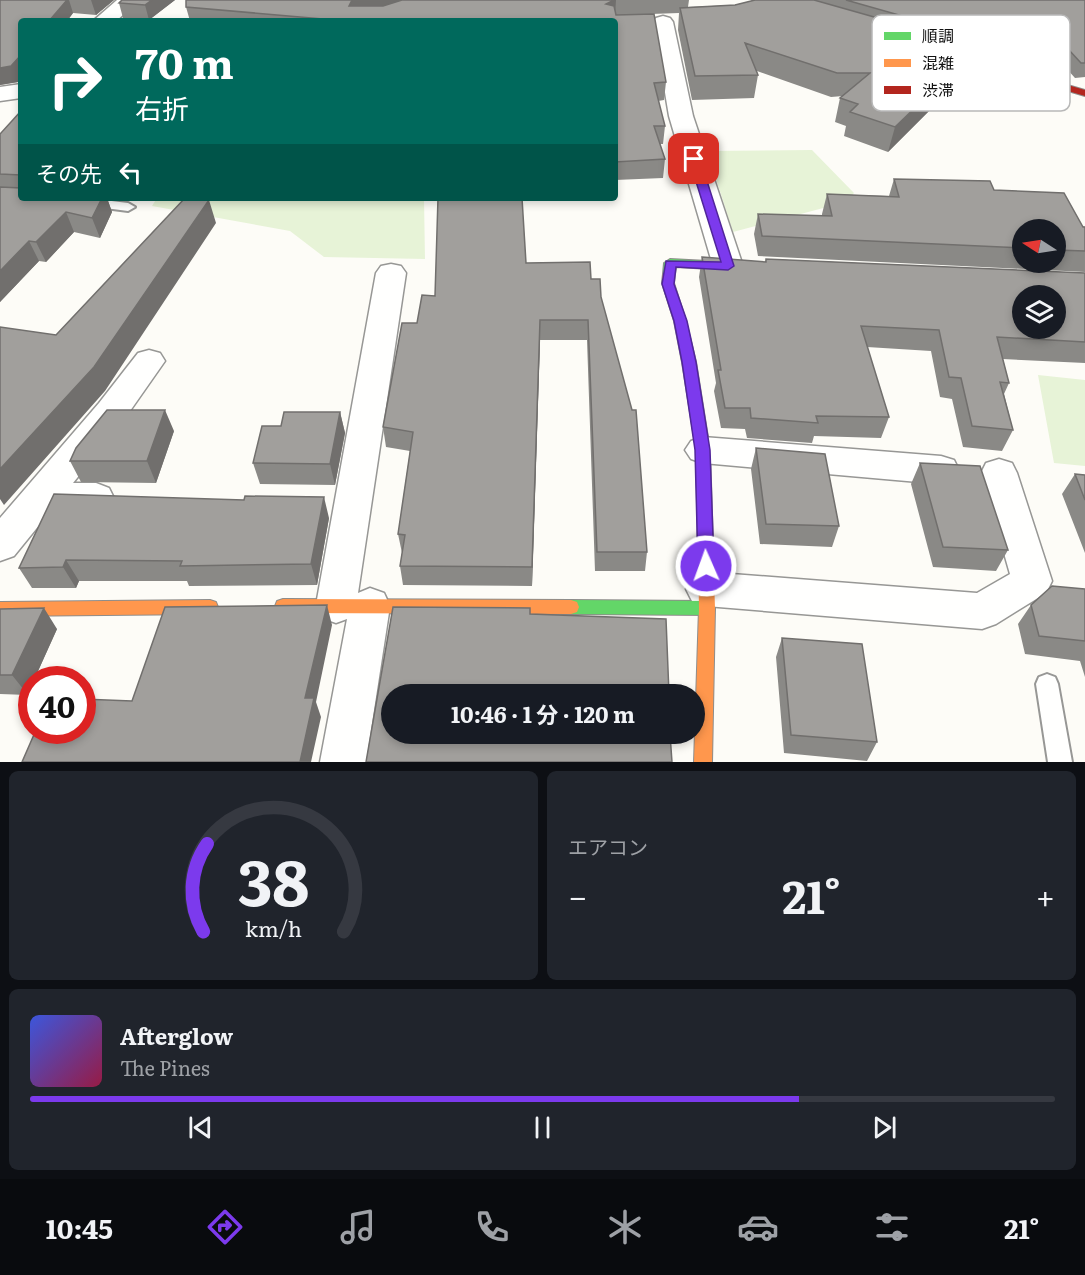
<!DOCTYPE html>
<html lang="ja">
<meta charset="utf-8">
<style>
body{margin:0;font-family:Literata,"Noto Sans JP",serif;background:#20242c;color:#f1f3f6;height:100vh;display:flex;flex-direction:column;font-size:22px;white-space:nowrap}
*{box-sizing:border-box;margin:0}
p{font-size:20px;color:#9ea1a6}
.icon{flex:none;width:33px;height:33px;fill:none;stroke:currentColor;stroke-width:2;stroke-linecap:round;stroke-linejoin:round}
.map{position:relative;height:762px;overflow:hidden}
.sheet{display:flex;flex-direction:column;gap:9px;padding:9px;background:#0d0f14;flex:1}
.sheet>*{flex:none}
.hud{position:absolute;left:18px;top:18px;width:600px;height:183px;border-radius:6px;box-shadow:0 3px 9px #0003;background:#00695c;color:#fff;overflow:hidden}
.needle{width:39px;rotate:282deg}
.buttons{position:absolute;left:1012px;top:219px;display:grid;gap:12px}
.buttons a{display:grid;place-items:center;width:54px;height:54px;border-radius:50%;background:#171b24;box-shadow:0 3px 9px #0003;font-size:30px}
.speed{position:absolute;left:18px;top:666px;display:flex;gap:12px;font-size:30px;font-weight:700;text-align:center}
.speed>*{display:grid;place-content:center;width:78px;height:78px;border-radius:50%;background:#171b24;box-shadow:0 3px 9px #0003;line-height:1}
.speed .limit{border:9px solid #d22;background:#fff;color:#111}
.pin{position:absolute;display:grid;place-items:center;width:51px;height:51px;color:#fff;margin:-26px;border-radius:12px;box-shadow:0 3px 9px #0006}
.me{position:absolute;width:66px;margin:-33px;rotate:358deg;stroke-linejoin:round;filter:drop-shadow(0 0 4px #0008)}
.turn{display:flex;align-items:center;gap:21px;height:126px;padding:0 18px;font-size:27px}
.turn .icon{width:78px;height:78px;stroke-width:2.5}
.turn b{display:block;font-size:42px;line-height:51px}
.then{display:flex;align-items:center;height:57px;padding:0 18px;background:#0003;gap:12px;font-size:22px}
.big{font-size:45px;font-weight:700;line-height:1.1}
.sheet .card{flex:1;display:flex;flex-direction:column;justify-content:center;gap:9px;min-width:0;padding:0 21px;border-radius:9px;background:#20242c}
.sheet .dial{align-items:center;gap:0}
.dial svg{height:156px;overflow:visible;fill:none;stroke:#363941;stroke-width:7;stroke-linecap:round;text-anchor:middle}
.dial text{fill:#f1f3f6;stroke:none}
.song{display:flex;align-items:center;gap:18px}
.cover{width:72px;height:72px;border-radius:9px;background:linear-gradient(135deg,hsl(230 70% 55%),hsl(340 70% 35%))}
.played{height:6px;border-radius:3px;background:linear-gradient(90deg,#7c3aed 75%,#363941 75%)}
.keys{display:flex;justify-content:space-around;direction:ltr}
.heat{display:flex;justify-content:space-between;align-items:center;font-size:33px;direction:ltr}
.sheet .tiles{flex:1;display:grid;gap:9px;grid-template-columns:1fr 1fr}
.card:last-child{grid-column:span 2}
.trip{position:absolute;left:381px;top:684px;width:324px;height:60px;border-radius:30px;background:#171b24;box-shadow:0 3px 9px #0003;font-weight:700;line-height:60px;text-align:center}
.tabs{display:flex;height:96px;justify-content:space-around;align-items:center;background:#090b0e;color:#9ea1a6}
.tabs .icon{width:42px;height:42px}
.tabs .selected{color:#7c3aed}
.tabs b{font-size:27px;color:#f1f3f6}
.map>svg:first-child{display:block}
.green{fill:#e7f3d7}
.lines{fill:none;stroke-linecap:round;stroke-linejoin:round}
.lane-casing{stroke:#979795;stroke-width:4}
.street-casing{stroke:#979795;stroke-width:3}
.fast-casing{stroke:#8e8d8b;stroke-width:2}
.slow-casing{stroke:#8e8d8b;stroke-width:2}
.jam-casing{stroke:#8e8d8b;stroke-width:2}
.lane{fill:#fffffe;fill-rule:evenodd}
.street{fill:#fffffe;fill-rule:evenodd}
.fast{fill:#63d668;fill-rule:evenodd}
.slow{fill:#ff974d;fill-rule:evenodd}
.jam{fill:#b3261e;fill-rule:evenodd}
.wall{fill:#8a8986;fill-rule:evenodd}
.shaded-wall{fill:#716f6d}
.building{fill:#a19f9c;stroke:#716f6d;stroke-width:1.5;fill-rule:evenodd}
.route{fill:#7c3aed;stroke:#51269a;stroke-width:1.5}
.key{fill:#fff;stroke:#b8b8b8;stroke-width:1.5}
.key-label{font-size:16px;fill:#111}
</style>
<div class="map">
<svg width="1085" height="762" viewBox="0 0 1085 762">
<rect width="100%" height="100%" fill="#fdfcf7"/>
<path class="green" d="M812 150 854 193 846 202 733 232 707 151Z
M157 198H424L425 259 324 257 290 231 152 206Z
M1038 375 1085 380V466L1054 463Z"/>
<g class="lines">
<g class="lane-casing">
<path id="lane" d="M87 198 128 203 135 207 128 211 82 205 80 202Z
M1047 674 1055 677 1058 684 1072 762H1048L1036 684 1039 677Z"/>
</g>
<g class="street-casing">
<path id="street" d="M117 0H140L116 21H93Z
M663 16 670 18 673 22 693 116 743 266 738 272 728 275 718 272 713 266 669 116 653 22 656 18Z
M21 84V98L0 101V87Z
M391 264 401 266 406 273 358 593 370 588 384 593 390 606 366 762H320L347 619 336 623 322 618 316 605 376 273 381 266Z
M149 350 160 353 165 361 123 421 73 483H96L109 488 114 498 109 508 96 513H49L14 556 0 561V518L99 403 138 353Z
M703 437 941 456 954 460 959 470 954 480 941 484 703 463 691 459 685 450 691 441Z
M999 459 1012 463 1017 473 1052 581 1046 593 996 624 982 629 706 606 692 601 686 589 692 577 706 572 977 593 1010 574 981 473 986 463Z"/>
</g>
<g class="fast-casing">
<path id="fast" d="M670 259 745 263 751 267 745 271 676 267 675 274 669 278 663 274 664 263Z
M571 600 707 601 713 603 715 608 713 613 707 615 571 614 565 612 563 607 565 602Z"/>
</g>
<g class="slow-casing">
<path id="slow" d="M669 270 675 274 674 283 686 321 696 362 710 450 715 608 712 762H694L699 608 696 450 682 362 674 321 662 283 663 274Z
M283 599 571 600 577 602 579 607 577 612 571 614 283 613 277 611 275 606 277 601Z
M210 600 216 602 218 607 216 612 210 614 0 616V602Z"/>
</g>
<g class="jam-casing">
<path id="jam" d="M980 61H986L1085 90V96L980 65Z"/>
</g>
<use href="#lane" class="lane"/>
<use href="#street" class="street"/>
<use href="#fast" class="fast"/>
<use href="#slow" class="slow"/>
<use href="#jam" class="jam"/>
</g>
<path class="wall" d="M0 0H114L96 15 73 13 67 21H21L18 82 0 85Z
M122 0H175L149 20 123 18 119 3Z
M402 0H689L688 7 735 5 755 0H1085V77L1075 78 1050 50 1034 69 1028 67 1022 84 998 111 945 95 888 152 844 136 846 126 835 122 840 98 843 96 831 97 757 71 758 75 754 98 692 100 678 30 679 13 651 14 666 82 664 100 658 101 665 126 663 144H660L665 159 663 178 615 180V21H190L186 7Z
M21 111V198H118V199L107 198 112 212 100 238 74 232 46 262 39 261 0 302V134Z
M894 179 994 190 1085 227V272L758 256 754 234 758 214 822 216V214L827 194 889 196ZM1023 230H1056V262H1023Z
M702 257 765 262 766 259 1085 273V363L1003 359 1009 383 1004 394 1013 430 1002 451 963 447 952 399 940 397 931 351 867 347 889 417 881 438 814 436 812 443 747 438 745 429 721 428 714 391 716 383 699 277Z
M526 263 591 279 601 297 647 552 645 571H595L587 340H540L532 586 403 585 400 566 402 553 398 534 410 451 386 447 383 427 417 323 435 296Z
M340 412 345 433 335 485 260 484 253 463 281 426Z
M174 431 156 483 81 482 70 461Z
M756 448 839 526 832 547 760 544 751 469Z
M920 463 1008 550 996 571 933 567 911 484Z
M1075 474 1085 475V553L1062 494Z
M329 518 317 585 189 586 187 581H79L76 588H32L19 568Z
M1085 589V677L1080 661 1025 654 1018 624 1031 605Z
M0 609 57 629 34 680H32V686L28 695 0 694Z
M782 638 877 742 867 761 784 753 776 657Z"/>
<path class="shaded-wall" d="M67 0H69L73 13 67 21H49Z
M91 0H114L96 15Z
M152 0H175L149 20 145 5Z
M352 0H402L355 15 349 6Z
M614 0H616L615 16 606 4Z
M1056 36 1050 50 1034 69 1040 55Z
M21 55V78L18 82 0 85V68Z
M1030 61 1022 84 998 111 1006 88Z
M953 71 945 95 888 152 895 127Z
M102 198H107L112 212 100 238 92 218Z
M209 200 216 223 105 391 4 505 0 499V469Z
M66 212 74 232 46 262 36 242Z
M29 241 39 261 0 302V271Z
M540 320V340L532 586V567Z
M165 410 174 431 156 483 147 461Z
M340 412 345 433 335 485 330 464Z
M324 497 329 518 317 585 311 564Z
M66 560 79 581 76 588 63 567Z
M327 605 332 625 316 702 321 717 311 762H300L305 698Z
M44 608 57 629 34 680H32V686L28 695 12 675Z"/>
<path class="building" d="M0 0H67L49 21H21V55L11 66 0 68Z
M122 0H152L145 5 119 3Z
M186 0H352L349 6H383L402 0H614L606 4 614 6 616 15 654 14 666 82 654 83 665 126H654L665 159 615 162V21H346L186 7Z
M755 0H814L1030 61 1006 88 953 71 895 127 850 112 858 104 840 98 870 73H837L745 43 758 75 695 76 680 8 735 5Z
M846 0H1085V63H1081L1056 36 1040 55Z
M21 111V175L0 174V134Z
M894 179 990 181 994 190 1064 193 1083 227H1085V251L1056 250V230H1023V248L762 236 758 214 832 216 827 194 899 197Z
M0 187 21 188V198H102L92 218 66 212 36 242 29 241 0 271Z
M185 198H207L209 200 94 367 0 469V327L56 335Z
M438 198H522L526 263 590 262 591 279H600L601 297 632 410H636L647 552H597L588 320H540L532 567 400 566 405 535 398 534 413 432 383 427 402 323H417L422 295 435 296Z
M702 257 766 262V259L1085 273V342L997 337 1009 383 1000 382 1013 430 972 426 961 378 949 377 939 330 861 326 889 417 816 416 818 423 751 418 750 408H725L718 370H721ZM1023 296H1056V328H1023Z
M107 410H165L147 461H70L76 448Z
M284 412H340L330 464 253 463 262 426H281Z
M756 448 825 454 839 526 766 524Z
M920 463 980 466 1008 550 943 547Z
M1075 474 1085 475V500Z
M54 494 244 500 245 496 324 497 311 564 180 566 182 561 66 560 63 567 19 568Z
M1052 586 1085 589V641L1039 636 1031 605Z
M327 605 305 698H314L300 762H22L36 730H82V699L132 701 165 607Z
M393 607 530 608V614L666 619 669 694H392V734H670L672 762H366Z
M44 608 12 675H0V609Z
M782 638 862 644 877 742 791 735Z"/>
<path class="route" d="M694 156 700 159 734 266 728 270 676 267 674 284 687 321 696 362 710 450 714 566 712 570 706 572 700 570 698 566 695 450 682 362 674 321 662 284 666 261 721 262 689 159Z"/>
<rect x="872" y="15" width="198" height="96" rx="9" class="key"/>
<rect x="884" y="32" width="27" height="8" fill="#63d668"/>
<rect x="884" y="59" width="27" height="8" fill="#ff974d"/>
<rect x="884" y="86" width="27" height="8" fill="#b3261e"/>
<g class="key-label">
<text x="922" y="42">順調</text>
<text x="922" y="69">混雑</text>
<text x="922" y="96">渋滞</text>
</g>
</svg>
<div class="buttons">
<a><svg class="needle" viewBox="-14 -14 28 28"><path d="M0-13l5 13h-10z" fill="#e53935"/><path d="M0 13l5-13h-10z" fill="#9ea1a6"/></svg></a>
<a><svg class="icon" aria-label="layers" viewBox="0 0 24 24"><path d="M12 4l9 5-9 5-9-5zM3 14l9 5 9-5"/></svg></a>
</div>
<div class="speed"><div class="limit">40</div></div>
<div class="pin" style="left:694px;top:159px;background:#d93025"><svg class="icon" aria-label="arrive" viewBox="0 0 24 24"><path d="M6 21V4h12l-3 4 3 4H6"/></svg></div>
<svg class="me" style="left:706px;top:566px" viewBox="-20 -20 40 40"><circle r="17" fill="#7c3aed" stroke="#fff" stroke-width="3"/><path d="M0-11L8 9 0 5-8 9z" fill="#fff"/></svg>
<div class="trip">10:46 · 1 分 · 120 m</div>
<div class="hud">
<div class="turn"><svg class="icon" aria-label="right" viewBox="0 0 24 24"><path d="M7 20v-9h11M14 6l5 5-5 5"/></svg><div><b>70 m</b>右折</div></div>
<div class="then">その先<svg class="icon" aria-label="left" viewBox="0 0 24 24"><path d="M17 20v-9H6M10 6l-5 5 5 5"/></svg></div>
</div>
</div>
<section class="sheet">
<div class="tiles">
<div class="card dial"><svg viewBox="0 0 100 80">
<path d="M14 69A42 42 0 1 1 86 69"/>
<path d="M14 69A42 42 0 0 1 16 24" stroke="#7c3aed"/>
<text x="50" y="56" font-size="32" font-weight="700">38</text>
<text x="50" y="72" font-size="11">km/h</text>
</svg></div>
<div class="card"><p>エアコン</p>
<div class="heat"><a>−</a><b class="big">21°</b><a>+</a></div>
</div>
<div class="card">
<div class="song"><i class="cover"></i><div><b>Afterglow</b><p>The Pines</p></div></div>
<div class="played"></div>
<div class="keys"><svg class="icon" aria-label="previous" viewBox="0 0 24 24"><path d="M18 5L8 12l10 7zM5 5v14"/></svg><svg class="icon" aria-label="pause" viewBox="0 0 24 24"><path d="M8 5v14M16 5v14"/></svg><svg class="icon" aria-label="next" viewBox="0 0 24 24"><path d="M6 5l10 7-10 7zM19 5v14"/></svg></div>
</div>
</div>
</section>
<nav class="tabs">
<b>10:45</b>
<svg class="icon selected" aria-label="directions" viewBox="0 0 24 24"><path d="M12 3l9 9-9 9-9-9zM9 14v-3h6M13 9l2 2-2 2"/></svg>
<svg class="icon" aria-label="music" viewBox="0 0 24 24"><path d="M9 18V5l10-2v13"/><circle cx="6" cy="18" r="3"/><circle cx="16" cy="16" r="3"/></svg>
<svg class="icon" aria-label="phone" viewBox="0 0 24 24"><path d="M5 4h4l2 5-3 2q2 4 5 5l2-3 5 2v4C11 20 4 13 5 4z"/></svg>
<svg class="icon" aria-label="climate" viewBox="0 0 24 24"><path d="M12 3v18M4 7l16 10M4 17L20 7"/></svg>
<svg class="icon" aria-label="car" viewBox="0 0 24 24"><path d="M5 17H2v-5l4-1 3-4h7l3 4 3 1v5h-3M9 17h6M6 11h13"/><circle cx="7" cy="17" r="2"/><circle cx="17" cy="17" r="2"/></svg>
<svg class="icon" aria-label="filters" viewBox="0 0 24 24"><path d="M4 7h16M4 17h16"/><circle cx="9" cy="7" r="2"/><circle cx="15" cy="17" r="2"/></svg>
<b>21°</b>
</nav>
